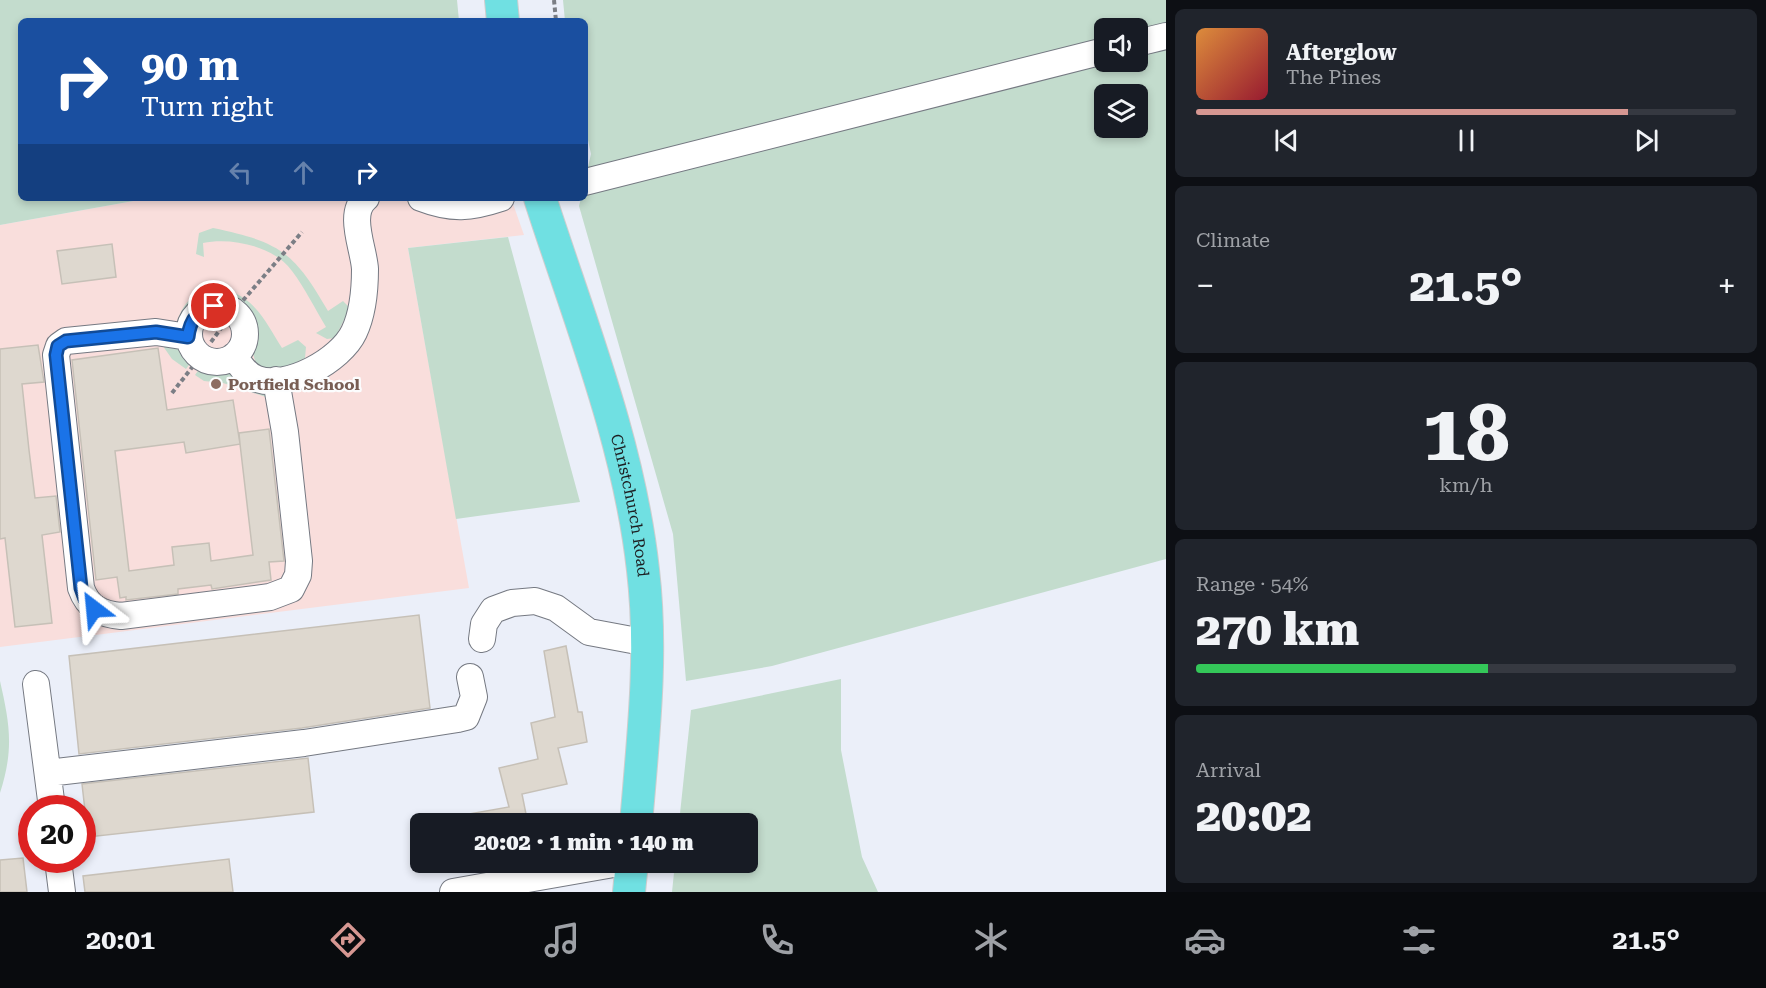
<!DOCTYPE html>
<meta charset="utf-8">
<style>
body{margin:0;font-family:"Roboto Serif",serif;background:#20242c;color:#f1f3f6;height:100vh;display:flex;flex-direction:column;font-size:22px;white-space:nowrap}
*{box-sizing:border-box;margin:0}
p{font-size:20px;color:#9ea1a6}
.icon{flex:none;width:33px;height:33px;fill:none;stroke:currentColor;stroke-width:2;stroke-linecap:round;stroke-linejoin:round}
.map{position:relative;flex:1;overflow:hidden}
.details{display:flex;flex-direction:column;gap:9px;padding:9px;background:#0d0f14;width:600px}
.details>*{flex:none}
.banner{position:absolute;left:18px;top:18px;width:570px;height:183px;border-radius:9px;box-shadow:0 3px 9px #0003;background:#1a4fa0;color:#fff;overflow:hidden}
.fabs{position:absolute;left:1094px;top:18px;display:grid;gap:12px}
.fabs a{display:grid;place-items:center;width:54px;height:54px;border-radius:9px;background:#171b24;box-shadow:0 3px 9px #0003;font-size:30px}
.speed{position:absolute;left:18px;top:795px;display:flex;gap:12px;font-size:30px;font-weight:700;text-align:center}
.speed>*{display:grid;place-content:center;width:78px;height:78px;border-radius:50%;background:#171b24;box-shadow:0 3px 9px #0003;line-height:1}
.speed .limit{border:9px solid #d22;background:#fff;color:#111}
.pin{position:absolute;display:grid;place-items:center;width:51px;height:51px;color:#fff;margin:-26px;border:3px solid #fff;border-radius:50%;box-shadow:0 2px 6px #0007}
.me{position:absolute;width:66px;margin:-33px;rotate:331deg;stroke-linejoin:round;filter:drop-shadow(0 0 4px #0008)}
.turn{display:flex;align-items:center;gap:21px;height:126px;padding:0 24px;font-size:27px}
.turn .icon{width:78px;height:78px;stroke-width:2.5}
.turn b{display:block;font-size:42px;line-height:51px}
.lanes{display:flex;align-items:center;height:57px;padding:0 24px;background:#0003;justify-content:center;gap:30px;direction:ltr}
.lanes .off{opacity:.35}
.big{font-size:45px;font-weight:800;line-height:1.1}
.details .tile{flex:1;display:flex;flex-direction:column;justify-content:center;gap:9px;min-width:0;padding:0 21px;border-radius:9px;background:#20242c}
.details .dial{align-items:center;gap:0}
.dial b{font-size:78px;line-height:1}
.song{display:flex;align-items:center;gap:18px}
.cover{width:72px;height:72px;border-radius:9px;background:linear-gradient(135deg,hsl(30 70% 55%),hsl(350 70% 35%))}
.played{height:6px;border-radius:3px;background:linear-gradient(90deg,#d69792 80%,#363941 80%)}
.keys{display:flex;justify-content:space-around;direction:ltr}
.heat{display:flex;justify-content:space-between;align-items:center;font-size:33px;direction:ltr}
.charge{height:9px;border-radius:4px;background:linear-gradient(90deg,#34c759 54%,#363941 0)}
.trip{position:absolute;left:410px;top:813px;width:348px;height:60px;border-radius:9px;background:#171b24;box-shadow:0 3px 9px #0003;font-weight:800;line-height:60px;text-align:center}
.tabs{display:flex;height:96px;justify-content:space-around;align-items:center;background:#090b0e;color:#9ea1a6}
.tabs .icon{width:42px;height:42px}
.tabs .selected{color:#d69792}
.tabs b{font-size:27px;color:#f1f3f6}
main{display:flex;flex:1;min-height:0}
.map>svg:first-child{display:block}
.education{fill:#f9dedc}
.green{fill:#c3dccd;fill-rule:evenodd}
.building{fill:#ded8cf;stroke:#c6c0b7;stroke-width:1.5;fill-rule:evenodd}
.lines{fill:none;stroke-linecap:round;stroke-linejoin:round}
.minor-casing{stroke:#757982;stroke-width:28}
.major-casing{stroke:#cdcece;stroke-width:34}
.path{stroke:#7b7e85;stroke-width:4;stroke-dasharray:4.5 3;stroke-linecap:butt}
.minor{stroke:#fff;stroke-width:26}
.major{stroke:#70e0e2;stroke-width:32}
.route-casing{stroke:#114b97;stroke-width:15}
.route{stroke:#1a73e8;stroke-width:10}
.education-dot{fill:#8d6e63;stroke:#fcfdfe;stroke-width:2}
.labels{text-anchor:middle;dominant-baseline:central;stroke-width:4.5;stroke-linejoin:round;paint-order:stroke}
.education-label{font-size:16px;font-weight:bold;fill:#785e54;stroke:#fcfdfe;text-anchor:start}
.street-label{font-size:16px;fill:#1d1f22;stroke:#fcfdfe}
</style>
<main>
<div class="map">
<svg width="1166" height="892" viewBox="0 0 1166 892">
<rect width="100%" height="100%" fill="#ebeff9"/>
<path class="education" d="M150 198H511L524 235 408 248 469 588 0 647V225Z"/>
<path class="green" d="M0 0H457L459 21H21V198H150L0 225Z
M563 0H1166V559L772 666 686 681 673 534 579 206 581 198H585V180L591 154 585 126V21H565ZM1104 28H1137V62H1104ZM1104 94H1137V128H1104Z
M213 228C280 242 294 252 328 311L343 301 350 308 335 338 327 339 316 333 326 327C315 309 305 288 292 271 274 246 231 237 203 243L204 257 196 254 199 233Z
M508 237 580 502 456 519 408 248Z
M229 291C257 300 267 325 282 348L298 340 306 347 305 358C286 368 256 384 253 351 253 343 255 334 254 327 253 321 249 314 247 309 216 295 198 292 184 327H175C186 294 196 292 229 291Z
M158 339 180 343 192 361 186 369 172 359Z
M202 365 228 371 271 389 272 399 223 383 204 381 195 375Z
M841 679V750L862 857 878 892H672L675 863 747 862V824L679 823 691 710Z
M0 681C10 725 14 749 0 793Z"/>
<path class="building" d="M112 244 116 277 62 284 57 251Z
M38 345 44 382 22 384 29 450 35 498 56 496 60 532 42 535 52 623 15 627 5 538 0 539V349Z
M158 348 167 410 233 400 240 444 239 433 269 429 284 561 269 562 271 580 212 589 211 585 178 589V594L126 600V597L120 598 117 577 96 580 72 360ZM184 442 186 453 240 444 253 555 211 561 209 543 172 547 174 565 129 571 115 451Z
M419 615 430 708 302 728 79 754 69 656Z
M566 646 578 712H582L587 742 558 748 567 784 522 794 528 824H464L463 815 509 807 499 768 538 759 531 723 555 717 544 651Z
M308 758 314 812 88 837 82 784Z
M23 858 27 892H0V860Z
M229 859 233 892H85L83 876Z"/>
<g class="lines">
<g class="minor-casing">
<path id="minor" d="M1137 43 1166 36
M585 182 1104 51
M421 198C452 210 471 208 501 198
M189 334a28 28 0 1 1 56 0a28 28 0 1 1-56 0Z
M188 337 156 332 66 341 59 346 56 355 81 588C88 608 101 614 121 616L270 597 291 589 298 575 299 561 285 432 276 380
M234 356C240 365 246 375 257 379 287 390 341 360 354 332 363 313 365 289 365 269 364 249 347 213 366 198
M482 639 484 624 493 610 512 603 535 601 556 608 589 632 648 643
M36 684 52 808
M48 773 304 743 458 719 466 717 474 697 470 677
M58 860 62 892
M453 892 625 862"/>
</g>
<g class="major-casing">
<g id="major">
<path d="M501 0 503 21"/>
<path id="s1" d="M540 198C579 319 629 442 643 570 653 654 643 739 636 824"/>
<path d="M629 892 632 862"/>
</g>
</g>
<path class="path" d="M554 0 556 21
M211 342 233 312 302 232
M172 393 201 356"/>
<use href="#minor" class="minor"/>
<use href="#major" class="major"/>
</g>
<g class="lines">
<g class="route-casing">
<path id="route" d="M94 609 85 599 81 588 56 355 58 346 66 341 156 332 188 337C190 320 197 310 214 306"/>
</g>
<use href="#route" class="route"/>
</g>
<circle class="education-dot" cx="216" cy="384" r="6"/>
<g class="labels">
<g class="education-label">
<text x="228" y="384">Portfield School</text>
</g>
<g class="street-label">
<text stroke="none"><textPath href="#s1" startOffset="321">Christchurch Road</textPath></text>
</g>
</g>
</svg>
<div class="fabs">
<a><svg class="icon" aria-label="sound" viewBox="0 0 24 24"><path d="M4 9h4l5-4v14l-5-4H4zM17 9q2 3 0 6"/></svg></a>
<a><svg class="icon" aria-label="layers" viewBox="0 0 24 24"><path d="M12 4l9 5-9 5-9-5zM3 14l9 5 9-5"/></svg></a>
</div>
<div class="speed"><div class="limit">20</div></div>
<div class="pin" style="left:214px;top:306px;background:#d93025"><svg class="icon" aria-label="arrive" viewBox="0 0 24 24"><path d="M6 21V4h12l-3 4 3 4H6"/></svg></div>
<svg class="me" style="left:94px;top:609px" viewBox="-20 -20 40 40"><path d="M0-17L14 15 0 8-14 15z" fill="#1a73e8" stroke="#fff" stroke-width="4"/></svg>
<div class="trip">20:02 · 1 min · 140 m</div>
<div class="banner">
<div class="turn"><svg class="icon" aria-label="right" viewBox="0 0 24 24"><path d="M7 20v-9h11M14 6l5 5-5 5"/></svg><div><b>90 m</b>Turn right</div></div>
<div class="lanes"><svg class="icon off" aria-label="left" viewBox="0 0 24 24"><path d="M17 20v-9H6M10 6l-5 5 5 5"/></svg><svg class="icon off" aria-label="ahead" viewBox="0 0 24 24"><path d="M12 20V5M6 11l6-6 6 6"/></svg><svg class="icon" aria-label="right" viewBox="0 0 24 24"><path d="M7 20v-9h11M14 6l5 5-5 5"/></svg></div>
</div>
</div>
<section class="details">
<div class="tile">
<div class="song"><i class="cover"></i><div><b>Afterglow</b><p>The Pines</p></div></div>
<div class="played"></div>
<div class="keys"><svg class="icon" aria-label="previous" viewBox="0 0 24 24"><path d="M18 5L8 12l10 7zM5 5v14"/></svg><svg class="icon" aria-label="pause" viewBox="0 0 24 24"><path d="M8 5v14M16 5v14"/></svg><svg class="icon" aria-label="next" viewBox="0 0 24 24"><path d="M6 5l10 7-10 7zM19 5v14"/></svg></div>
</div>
<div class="tile"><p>Climate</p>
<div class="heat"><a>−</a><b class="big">21.5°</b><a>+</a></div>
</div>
<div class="tile dial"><b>18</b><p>km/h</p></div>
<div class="tile"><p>Range · 54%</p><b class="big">270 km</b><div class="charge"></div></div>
<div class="tile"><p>Arrival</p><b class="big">20:02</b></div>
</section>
</main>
<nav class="tabs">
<b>20:01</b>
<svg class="icon selected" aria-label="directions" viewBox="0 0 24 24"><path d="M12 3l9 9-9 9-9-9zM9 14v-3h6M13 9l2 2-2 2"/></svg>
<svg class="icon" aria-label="music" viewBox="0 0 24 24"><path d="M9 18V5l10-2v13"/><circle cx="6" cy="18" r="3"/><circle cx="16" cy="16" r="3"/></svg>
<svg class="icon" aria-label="phone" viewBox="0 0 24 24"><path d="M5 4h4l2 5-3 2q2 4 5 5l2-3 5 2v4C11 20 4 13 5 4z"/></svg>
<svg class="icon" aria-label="climate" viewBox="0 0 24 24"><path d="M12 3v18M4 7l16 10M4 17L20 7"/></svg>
<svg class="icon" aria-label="car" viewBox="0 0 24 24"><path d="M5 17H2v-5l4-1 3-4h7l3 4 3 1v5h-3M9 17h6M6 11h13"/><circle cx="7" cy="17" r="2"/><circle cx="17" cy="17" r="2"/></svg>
<svg class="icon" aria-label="filters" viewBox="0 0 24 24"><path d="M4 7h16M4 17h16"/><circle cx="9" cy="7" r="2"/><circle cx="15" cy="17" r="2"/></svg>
<b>21.5°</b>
</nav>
